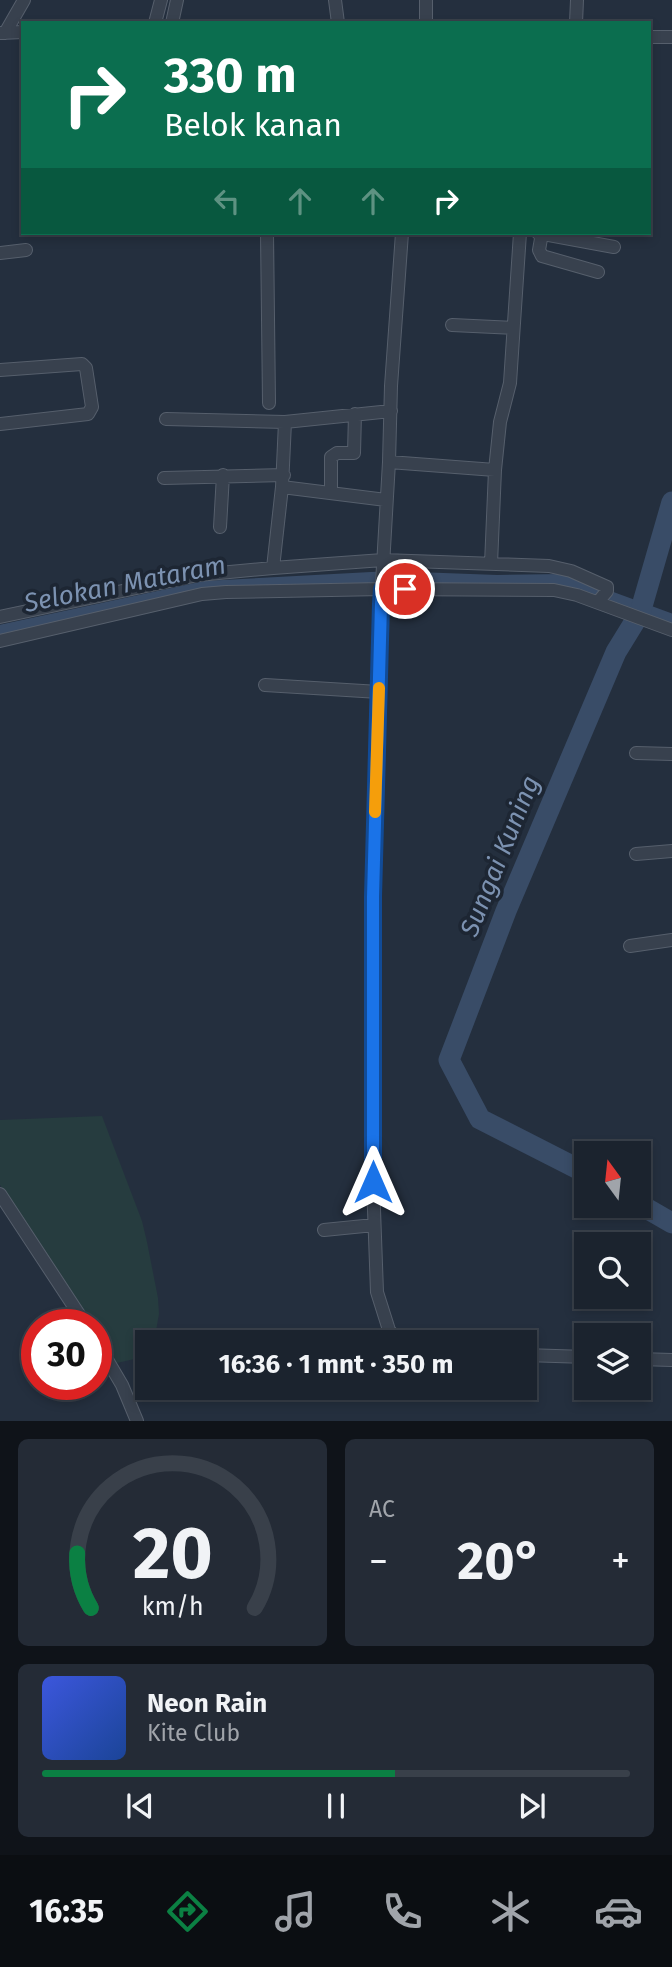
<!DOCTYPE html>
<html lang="id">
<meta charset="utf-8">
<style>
body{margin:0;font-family:"Fira Sans",sans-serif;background:#242b36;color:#f1f3f6;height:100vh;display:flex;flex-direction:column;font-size:26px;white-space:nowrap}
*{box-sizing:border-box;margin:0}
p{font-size:23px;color:#a0a4aa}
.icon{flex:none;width:38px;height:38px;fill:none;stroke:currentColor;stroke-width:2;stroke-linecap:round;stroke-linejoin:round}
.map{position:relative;height:1421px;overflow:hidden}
.panel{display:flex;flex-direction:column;gap:18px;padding:18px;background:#0f1319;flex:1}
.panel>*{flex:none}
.banner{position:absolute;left:21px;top:21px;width:630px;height:214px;border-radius:0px;box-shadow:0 4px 10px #0003,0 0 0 2px #39404a;background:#0b6e4f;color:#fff;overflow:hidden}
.needle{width:46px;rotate:345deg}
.buttons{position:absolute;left:574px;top:1141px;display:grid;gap:14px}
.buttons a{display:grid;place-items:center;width:77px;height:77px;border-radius:0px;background:#1b232e;box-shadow:0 4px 10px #0003,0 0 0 2px #39404a;font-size:35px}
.speed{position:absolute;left:21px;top:1309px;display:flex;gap:14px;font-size:35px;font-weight:700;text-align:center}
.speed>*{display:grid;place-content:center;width:91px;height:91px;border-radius:50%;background:#1b232e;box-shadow:0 4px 10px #0003,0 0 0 2px #39404a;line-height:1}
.speed .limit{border:10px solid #d22;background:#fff;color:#111}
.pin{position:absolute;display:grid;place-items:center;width:60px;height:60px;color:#fff;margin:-30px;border:4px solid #fff;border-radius:50%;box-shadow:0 2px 7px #0007}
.me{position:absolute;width:77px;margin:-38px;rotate:0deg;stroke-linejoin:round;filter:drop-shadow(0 0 5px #0008)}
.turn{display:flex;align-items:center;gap:24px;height:147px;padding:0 28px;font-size:32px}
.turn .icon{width:91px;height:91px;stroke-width:2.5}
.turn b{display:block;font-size:49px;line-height:60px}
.lanes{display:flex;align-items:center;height:66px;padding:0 28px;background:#0003;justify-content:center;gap:35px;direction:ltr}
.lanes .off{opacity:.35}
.big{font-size:52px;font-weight:700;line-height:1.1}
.panel .tile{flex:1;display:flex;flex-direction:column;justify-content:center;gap:10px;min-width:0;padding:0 24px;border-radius:10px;background:#242b36}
.panel .dial{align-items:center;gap:0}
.dial svg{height:182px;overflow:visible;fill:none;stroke:#39404a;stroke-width:7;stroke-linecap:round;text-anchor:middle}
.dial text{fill:#f1f3f6;stroke:none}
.song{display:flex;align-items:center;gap:21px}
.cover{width:84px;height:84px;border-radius:10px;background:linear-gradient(135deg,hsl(230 70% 55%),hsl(220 70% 35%))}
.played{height:7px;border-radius:4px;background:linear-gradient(90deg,#0b8043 60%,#39404a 60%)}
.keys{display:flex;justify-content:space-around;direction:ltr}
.heat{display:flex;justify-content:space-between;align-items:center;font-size:38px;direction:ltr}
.panel .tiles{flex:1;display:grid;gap:18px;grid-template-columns:1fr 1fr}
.tile:last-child{grid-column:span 2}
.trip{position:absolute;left:135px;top:1330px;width:402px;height:70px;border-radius:0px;background:#1b232e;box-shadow:0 4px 10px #0003,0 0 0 2px #39404a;font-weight:700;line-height:70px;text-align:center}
.dock{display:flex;height:112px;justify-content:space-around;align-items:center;background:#0b0e12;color:#a0a4aa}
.dock .icon{width:49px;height:49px}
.dock .current{color:#0b8043}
.dock b{font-size:32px;color:#f1f3f6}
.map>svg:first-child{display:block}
.green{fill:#263c3f}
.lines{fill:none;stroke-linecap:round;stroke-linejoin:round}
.canal{stroke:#394c67;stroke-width:12}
.river{stroke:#394c67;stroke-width:21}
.minor-casing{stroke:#565f6c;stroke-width:14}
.minor{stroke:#38414e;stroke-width:12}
.route-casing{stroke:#114b97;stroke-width:18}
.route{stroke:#1a73e8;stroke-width:12}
.slow{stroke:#f59e0b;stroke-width:12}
.labels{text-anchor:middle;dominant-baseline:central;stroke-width:7;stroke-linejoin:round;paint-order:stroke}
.water-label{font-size:26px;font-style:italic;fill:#7c92b1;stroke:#1d2633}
</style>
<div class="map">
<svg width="672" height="1421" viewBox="0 0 672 1421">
<rect width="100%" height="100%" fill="#242f3e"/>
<path class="green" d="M102 1116 142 1221 147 1242 158 1298 159 1314 154 1342H147V1356L117 1363 96 1332V1325H92L0 1185V1120Z"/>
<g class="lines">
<path class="canal" d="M0 631 204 587 390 577 497 581 563 580 672 620"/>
<path class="river" d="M586 1173 480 1119 449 1060 506 911 616 652 640 613 672 502
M639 1204 672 1223"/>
<g class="minor-casing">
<path id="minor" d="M335 0 338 23
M155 23 161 0
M172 23 177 0
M426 23V0
M576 23 577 0
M0 33 23 32
M5 33 24 0
M649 37H672
M267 233 269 403
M538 233 614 247
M542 233 539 250 542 256 598 272
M0 253 26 250
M452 325 513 328
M0 370 82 364 86 368 92 407 88 414 0 424
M166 419 285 422 391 411
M285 422 282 487 386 500
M389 462 495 470
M164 478 284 475
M331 493V457L337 453H354L355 414
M220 527 223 475
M491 564 495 470 500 422 510 383 520 233
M273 568 282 487
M0 617 198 575 273 568 383 560 549 566 571 571 607 587V591L598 602
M0 641 202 594 226 592 382 589 554 590 577 595 672 630
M265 685 379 692
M636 753 672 754
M636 854 672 851
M630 946 672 940
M0 1194 86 1325
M324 1230 374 1225
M96 1341 122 1385 137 1421
M398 1342 389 1330 377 1292 373 1182V897L382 583 389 462 391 386 402 233
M525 1355 586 1357
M639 1359 672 1360"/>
</g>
<use href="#minor" class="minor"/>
</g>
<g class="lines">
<g class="route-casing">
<path id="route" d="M373 1182V897L381 604 382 589H405"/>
</g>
<use href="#route" class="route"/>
<path class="slow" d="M375 812 379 688"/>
</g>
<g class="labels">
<g class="water-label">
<text transform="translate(125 584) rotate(-11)">Selokan Mataram</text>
<text transform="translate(500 856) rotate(-68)">Sungai Kuning</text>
</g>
</g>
</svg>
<div class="buttons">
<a><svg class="needle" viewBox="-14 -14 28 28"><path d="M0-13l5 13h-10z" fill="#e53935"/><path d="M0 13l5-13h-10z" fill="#a0a4aa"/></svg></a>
<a><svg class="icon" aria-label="search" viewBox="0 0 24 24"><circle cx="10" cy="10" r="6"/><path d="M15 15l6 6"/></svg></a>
<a><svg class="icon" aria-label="layers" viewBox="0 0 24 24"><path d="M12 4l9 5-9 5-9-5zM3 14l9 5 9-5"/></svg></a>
</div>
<div class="speed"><div class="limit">30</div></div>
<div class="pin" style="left:405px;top:589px;background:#d93025"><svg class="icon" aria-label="arrive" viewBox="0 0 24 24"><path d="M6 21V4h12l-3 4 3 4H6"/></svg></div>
<svg class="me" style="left:373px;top:1182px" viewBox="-20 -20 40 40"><path d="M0-17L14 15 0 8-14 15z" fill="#1a73e8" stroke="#fff" stroke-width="4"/></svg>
<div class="trip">16:36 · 1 mnt · 350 m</div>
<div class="banner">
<div class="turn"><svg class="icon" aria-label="right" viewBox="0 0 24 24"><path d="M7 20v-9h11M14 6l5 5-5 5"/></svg><div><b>330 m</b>Belok kanan</div></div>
<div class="lanes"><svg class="icon off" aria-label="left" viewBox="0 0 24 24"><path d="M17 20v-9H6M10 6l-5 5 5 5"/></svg><svg class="icon off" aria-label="ahead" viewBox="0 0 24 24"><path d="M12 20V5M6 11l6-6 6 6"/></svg><svg class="icon off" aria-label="ahead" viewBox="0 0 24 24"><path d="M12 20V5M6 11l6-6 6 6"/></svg><svg class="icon" aria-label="right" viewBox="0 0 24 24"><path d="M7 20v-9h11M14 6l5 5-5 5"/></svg></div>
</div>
</div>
<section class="panel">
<div class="tiles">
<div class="tile dial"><svg viewBox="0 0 100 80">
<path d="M14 69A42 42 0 1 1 86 69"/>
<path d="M14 69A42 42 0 0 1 8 45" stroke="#0b8043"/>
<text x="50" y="56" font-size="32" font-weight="700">20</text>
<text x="50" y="72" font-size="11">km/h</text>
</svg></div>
<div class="tile"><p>AC</p>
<div class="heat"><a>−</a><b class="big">20°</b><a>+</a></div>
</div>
<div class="tile">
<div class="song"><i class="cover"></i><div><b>Neon Rain</b><p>Kite Club</p></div></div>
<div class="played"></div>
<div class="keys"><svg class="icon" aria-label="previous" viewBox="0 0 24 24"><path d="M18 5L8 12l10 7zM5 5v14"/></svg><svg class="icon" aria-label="pause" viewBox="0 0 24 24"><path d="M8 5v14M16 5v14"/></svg><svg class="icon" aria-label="next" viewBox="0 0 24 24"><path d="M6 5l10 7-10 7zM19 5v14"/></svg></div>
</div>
</div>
</section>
<nav class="dock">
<b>16:35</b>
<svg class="icon current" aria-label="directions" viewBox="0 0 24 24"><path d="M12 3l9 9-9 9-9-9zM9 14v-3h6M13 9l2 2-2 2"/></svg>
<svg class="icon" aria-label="music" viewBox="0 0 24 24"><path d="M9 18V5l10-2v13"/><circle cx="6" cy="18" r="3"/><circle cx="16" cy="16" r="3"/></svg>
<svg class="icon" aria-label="phone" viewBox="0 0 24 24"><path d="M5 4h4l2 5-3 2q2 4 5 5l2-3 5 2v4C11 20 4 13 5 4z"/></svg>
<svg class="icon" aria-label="climate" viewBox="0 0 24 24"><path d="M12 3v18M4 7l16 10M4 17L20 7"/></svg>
<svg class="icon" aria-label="car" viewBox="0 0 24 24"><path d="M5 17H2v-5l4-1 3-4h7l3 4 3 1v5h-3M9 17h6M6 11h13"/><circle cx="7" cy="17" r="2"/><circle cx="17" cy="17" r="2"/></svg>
</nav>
